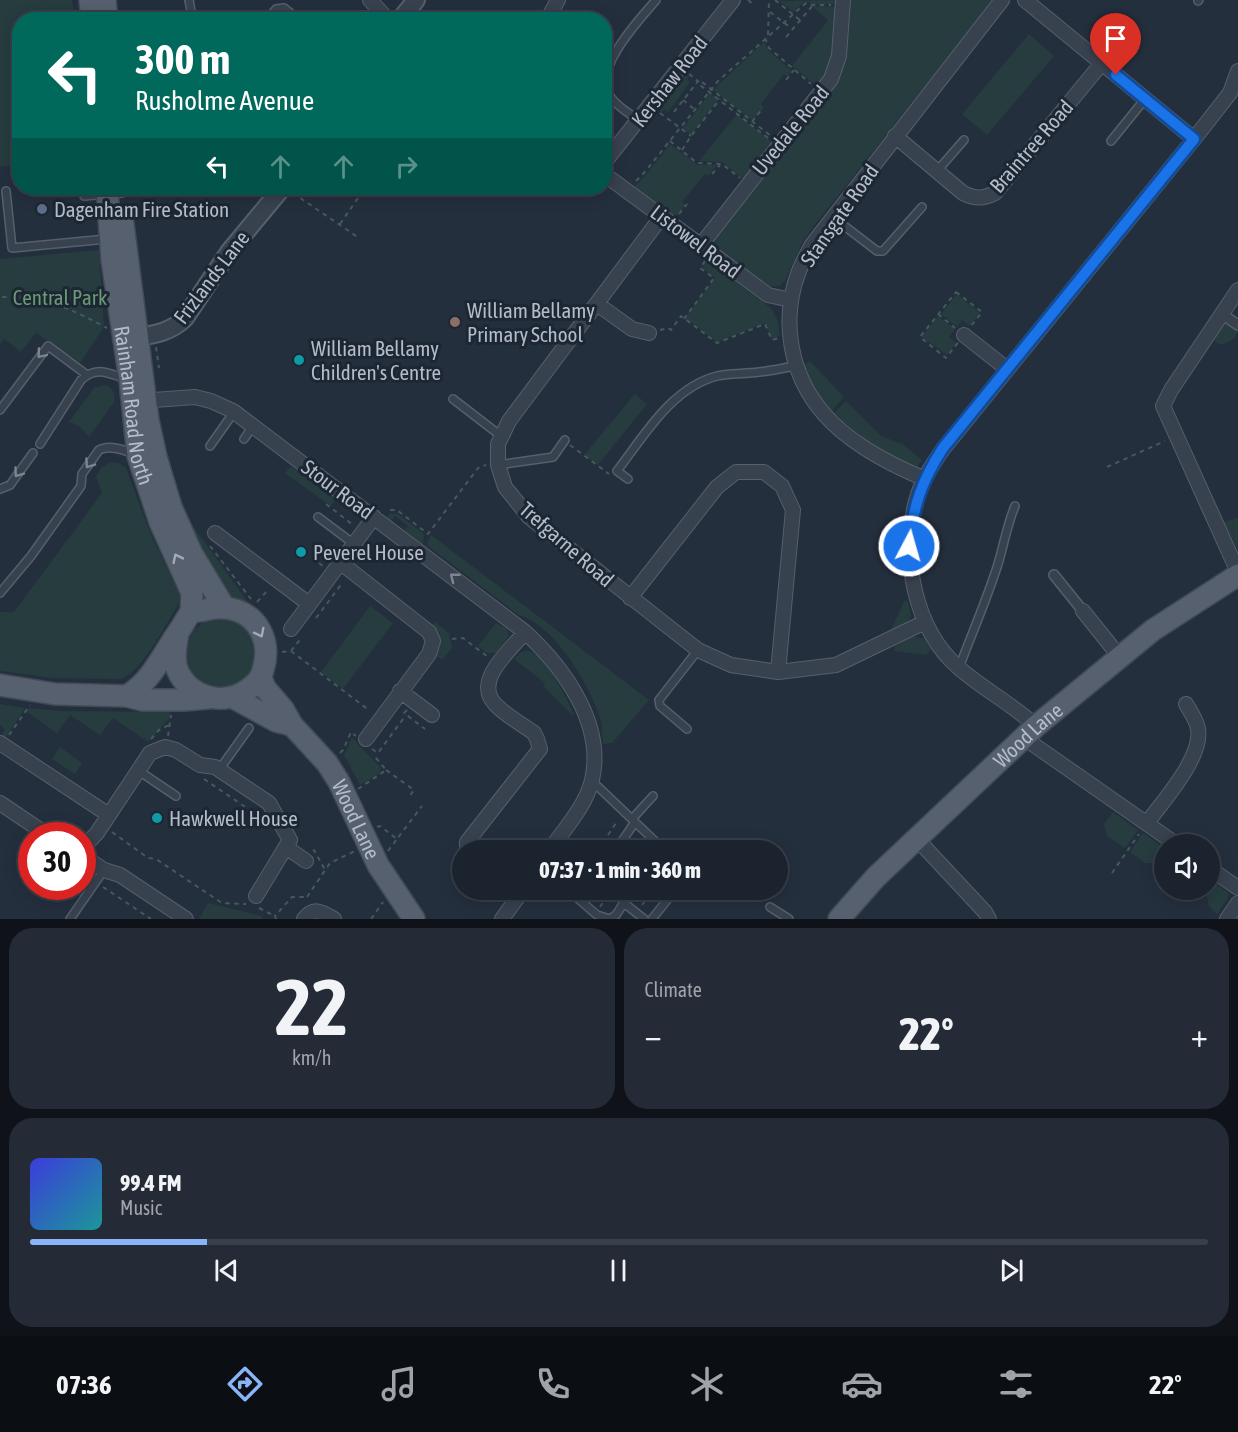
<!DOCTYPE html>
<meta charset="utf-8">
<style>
body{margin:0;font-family:"Asap Condensed",sans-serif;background:#242b36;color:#f1f3f6;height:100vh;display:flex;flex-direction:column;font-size:22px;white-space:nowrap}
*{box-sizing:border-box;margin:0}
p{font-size:20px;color:#a0a4aa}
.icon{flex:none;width:33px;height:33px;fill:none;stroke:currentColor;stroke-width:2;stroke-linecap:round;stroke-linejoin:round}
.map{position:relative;height:919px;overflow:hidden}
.sheet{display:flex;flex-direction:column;gap:9px;padding:9px;background:#0f1319;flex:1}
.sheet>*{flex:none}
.banner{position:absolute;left:12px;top:12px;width:600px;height:183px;border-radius:24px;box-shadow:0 3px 15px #0003,0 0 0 2px #39404a;background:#00695c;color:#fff;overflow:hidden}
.fabs{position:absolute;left:1154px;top:834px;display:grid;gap:12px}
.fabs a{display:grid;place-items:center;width:66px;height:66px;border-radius:50%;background:#1b232e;box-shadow:0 3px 15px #0003,0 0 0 2px #39404a;font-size:30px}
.speed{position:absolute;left:18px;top:822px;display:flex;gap:12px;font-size:30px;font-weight:700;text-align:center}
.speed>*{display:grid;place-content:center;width:78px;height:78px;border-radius:50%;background:#1b232e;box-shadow:0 3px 15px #0003,0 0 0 2px #39404a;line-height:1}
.speed .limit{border:9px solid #d22;background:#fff;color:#111}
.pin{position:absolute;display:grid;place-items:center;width:51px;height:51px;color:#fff;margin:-62px -26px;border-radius:50% 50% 50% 0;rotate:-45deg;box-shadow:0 0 6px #0007}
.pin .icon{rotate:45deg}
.me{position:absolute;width:66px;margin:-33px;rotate:6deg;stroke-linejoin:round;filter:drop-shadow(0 0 4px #0008)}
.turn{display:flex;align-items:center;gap:21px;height:126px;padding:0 24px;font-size:27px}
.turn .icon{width:78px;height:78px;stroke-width:2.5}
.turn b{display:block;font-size:42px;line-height:51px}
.lanes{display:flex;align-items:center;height:57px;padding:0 24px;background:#0003;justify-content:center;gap:30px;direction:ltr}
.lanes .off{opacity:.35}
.big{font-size:45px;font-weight:800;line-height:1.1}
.sheet .widget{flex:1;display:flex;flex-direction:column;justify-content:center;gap:9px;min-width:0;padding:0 21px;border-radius:24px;background:#242b36}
.sheet .dial{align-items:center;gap:0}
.dial b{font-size:78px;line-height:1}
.song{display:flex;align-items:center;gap:18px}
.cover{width:72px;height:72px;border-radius:9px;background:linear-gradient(135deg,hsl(240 70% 55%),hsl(180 70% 35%))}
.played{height:6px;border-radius:3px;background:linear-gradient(90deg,#8ab4f8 15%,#39404a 15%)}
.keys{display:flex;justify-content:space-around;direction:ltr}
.heat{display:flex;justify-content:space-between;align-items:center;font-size:33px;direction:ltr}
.sheet .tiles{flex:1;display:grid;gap:9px;grid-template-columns:1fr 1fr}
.widget:last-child{grid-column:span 2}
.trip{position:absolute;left:452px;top:840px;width:336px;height:60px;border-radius:30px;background:#1b232e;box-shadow:0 3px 15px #0003,0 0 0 2px #39404a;font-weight:800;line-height:60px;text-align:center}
.dock{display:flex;height:96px;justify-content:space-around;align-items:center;background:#0b0e12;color:#a0a4aa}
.dock .icon{width:42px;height:42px}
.dock .current{color:#8ab4f8}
.dock b{font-size:27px;color:#f1f3f6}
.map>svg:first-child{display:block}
.green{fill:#263c3f}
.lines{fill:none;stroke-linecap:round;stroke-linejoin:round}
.service-casing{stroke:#565f6c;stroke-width:10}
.pedestrian-casing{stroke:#565f6c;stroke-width:12}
.minor-casing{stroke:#565f6c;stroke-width:16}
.tertiary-casing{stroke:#565f6c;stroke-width:20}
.primary-casing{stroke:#414a57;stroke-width:24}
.path{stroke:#44595c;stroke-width:2;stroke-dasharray:4.5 4.5;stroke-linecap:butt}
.service{stroke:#38414e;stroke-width:7}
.pedestrian{stroke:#38414e;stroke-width:9}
.minor{stroke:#38414e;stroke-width:14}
.tertiary{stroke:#38414e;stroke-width:16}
.primary{stroke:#56606e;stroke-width:21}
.oneway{stroke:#7c8592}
.oneway2{stroke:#a1aab7}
.route-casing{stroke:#114b97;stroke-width:15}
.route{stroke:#1a73e8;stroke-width:10}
.service-dot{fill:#5c6f8a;stroke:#1d2633;stroke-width:2}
.education-dot{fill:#8d6e63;stroke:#1d2633;stroke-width:2}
.culture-dot{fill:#0f9aa8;stroke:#1d2633;stroke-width:2}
.labels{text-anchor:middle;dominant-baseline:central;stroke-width:6;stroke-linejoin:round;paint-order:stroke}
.street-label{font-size:21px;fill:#b4bcc9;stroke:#1d2633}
.poi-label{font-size:21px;fill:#b4bcc9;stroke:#1d2633;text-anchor:start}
.park-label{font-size:21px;fill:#6b9a76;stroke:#1d2633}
</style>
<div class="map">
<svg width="1238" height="919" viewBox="0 0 1238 919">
<rect width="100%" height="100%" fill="#242f3e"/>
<path class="green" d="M0 0H72L75 19 20 20 19 165 0 167Z
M778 0 783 1 837 0V4H813L805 1 794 12Z
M848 0H993L814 226 803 241 785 281 779 286H763L715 248 714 240 716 234 839 76 844 58Z
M814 6 837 7 833 60 830 68 818 87 792 66 828 20 814 8Z
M1029 34 1054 56 987 135 962 114Z
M764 42 768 50 792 71 788 76 784 74 761 104 764 107 753 121 713 90Z
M684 73 689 77 687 80 690 82 668 112 664 109 662 112 657 108Z
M710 93 718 100 691 135 683 128Z
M737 114 773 143 744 180 722 162 699 161Z
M670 144 698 165H717L708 176 705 174 682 202 686 205 675 218 634 187 646 175Z
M99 250 104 327 80 363 36 333 21 352 4 339 0 344V259Z
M707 260 771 308 778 321 780 336 772 339 765 323 717 342 685 318 715 278 702 267Z
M957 294 979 312V314L970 326 962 320 957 327 941 314Z
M938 316 955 329 949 337 956 343 947 355 922 337Z
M1226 322 1238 330C1236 340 1229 342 1220 345L1214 340Z
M810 361 844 397 832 411C819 397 810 382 803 365Z
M104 385 108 386 114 392V402L89 437 80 427 69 422 94 388Z
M635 394 647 404 598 465 584 455Z
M846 401 881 436 902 444 922 460 917 467H913C883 452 858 436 834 413Z
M111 462 119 463 126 468 151 535 180 595 179 603C168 621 140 675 121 679L54 678 0 671V612H14L102 493 96 476 102 467Z
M291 466 335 500 331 506 285 473Z
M183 512 250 605 248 606 229 599 221 592Z
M390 514H398L424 534 423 547 403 532 408 526 395 516 390 522 386 519Z
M1238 518V550L1224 522Z
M431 535 649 700 612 743 603 744C601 736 603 728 601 721 592 688 554 624 519 615L428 546 427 542Z
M905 600 908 602 911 616 907 624 893 631 891 630Z
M370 606 393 623 343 689 321 672Z
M216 617C231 617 252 626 256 642 258 650 256 660 256 668 251 673 246 682 240 685 237 687 234 687 231 687 227 688 220 690 217 690 214 690 211 687 208 686 173 670 181 627 216 617Z
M435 622 449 633 452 648 442 660 435 655 432 626Z
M496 623 507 629 509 636 496 653H486L478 646Z
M913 636 924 639 931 650 926 655 895 651 894 647Z
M527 650C546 655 566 697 574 714L573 716 543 686 545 683 514 659 520 653Z
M0 704 25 708 4 740 0 738 5 729 0 725Z
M29 708 62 711 170 712 169 719 148 742 113 718 100 735 70 715 57 733 27 712Z
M352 738 381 768 379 774 360 785 344 755Z
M60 747 82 763 75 774 52 759Z
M1113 812 1138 830 1125 848 1107 836 1104 824Z
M1143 833 1164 848 1155 863H1145L1130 852Z
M1211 880 1228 893V898L1217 914 1209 906 1206 892 1209 890Z
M208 903 261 916 263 919H199Z"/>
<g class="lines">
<g class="service-casing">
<path id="service" d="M189 0 191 11 197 20
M1198 1 1199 0
M267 20 276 9 284 8 299 20
M638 120C629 113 616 106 610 96 591 70 640 19 656 0
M1111 141 1145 99
M937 171 964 140
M6 191 12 248 107 239
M84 196 122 193
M834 218 877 251H883L922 207
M453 399 501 436
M0 410 48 346 87 375
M244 439 253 426
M40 444 81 380C97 365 109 374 127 379
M210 446 234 412
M498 465 553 457 565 440
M628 479 617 471C644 436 671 388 717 376 730 373 745 374 759 372 771 371 783 368 795 366
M0 489 10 485 33 453
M318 517 354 544
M0 593 31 556 81 486 82 474 99 450C110 444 125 450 136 455
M959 668C972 633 987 599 998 564 1004 544 1007 525 1015 506
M687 729 660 706 659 700 698 650
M219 770 249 728
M139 771 176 796
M592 781 659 845 656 850
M632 819 653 796
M616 850 635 822
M568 890 597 915 610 919 616 915 632 890
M582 902 590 890
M624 903 644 919
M770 907 789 919
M70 919 104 870
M652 919 675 890"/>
</g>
<g class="pedestrian-casing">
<path id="pedestrian" d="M1222 314 1238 325
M1054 575 1083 611"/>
</g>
<g class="minor-casing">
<path id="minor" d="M370 0 388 20
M1025 0 1194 139
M547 20 558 0
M895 136 963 193C975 199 983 199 995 193L1102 63
M604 163 733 0
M604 174 768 295 791 300
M662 216 509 421 498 444V465L505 487 529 517 698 650 731 665 778 672 836 665 925 622
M701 245 831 79 839 56 843 0
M1238 290 1171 390 1163 406 1238 572
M597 304 632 329 649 333
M964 335 1007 369
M140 401 195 397 211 401 233 411 525 632C564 668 605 724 592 780 586 806 564 829 550 850
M925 479C889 464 850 444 824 414 790 375 780 320 799 271 802 263 807 254 811 246L1002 0
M215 533 309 604
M341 563 429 632 433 641 429 654 366 739
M630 598 717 487 736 472H764L782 486 793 510 778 672
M1083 611 1119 656
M291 629 374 517
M400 691 432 715
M1036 726C1012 704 983 689 959 668 914 629 901 557 916 501 921 482 932 465 943 449L1194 139 1230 93 1238 71
M1024 738 1176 844
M0 743 109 815
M0 803 49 836
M1147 823C1163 801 1203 757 1198 729 1197 721 1190 711 1186 704
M916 838 985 912 989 919
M287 848 306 861
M82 849 97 833 150 753 165 747 176 750 200 765 215 767 269 803 290 840 256 896
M467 850V842L540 749 537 739 534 733C522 724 506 716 495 704 473 680 510 651 525 632
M82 855 104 870 120 875 186 919
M1209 868 1238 888
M304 919C314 906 322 912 334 919
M502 919 523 890
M1227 919 1238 903"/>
</g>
<g class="tertiary-casing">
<path id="tertiary" d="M400 20 416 0
M128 339C150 335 169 334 185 318L229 252 282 188"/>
</g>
<g class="primary-casing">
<g id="primary">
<path d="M90 0 92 20"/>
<path d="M105 0 107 20"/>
<path id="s1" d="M107 188 112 260 130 380 138 456 160 522 192 593 191 613"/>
<path d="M123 224 148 420 156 457 171 507 192 554 224 607"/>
<path id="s2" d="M261 678 265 688 283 709 292 725 327 763 339 782 378 865 414 919"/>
<path d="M0 685 55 694 127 696 142 700H184L209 698"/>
<path d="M127 696C153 680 163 653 181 628 184 624 187 616 191 613 194 611 201 611 205 610 226 604 249 610 260 630 267 643 267 657 263 670 261 679 256 683 250 688 226 707 189 699 177 669 173 658 176 644 178 633"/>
<path d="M234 698 276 721 292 725"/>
<path id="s3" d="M839 919 876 877 1036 726 1153 630 1238 575"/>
</g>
</g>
<path class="path" d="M748 0 754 5
M775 0 800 20
M770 12 791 28
M768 35 769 0
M786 37 813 5
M765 38 769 48 811 84
M689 74 699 82
M786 80 794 70
M683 100 694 109
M674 112 698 81
M660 113 691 136
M752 122 762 109
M768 138 700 85 702 82 771 136
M670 141 697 163 722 164 740 178
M682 150 691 136 720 99
M712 174 720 165
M636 181 644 173 718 81 806 3 813 5H831
M293 193 359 238
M679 214 687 204
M340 224 365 188
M956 292 982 312 946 358 920 337Z
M2 297C43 296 70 308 107 328
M938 314 955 328
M684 319 714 278 700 268 705 261
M660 330 668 328 671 330 681 316 717 343 765 324 772 340 779 338
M156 347 159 368
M570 445 609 474
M1107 467 1165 441
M326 504 353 525
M390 510H397L428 534 478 468 486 465
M210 546 251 599
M319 563 324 567
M257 602 269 589
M316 618 343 582
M452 639 463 638 488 657
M291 651 302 637
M282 652 291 651 370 711
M407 710 404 713 425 729
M9 735 30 705
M168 736 171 715
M151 739 159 730 169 725
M372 749 378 753 406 715
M340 753 343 750 351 732 356 736
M386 770 414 790 409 797
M204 779 263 819
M358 789 386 770 376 758 377 754
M377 827 380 826 397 839 422 806
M112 832 148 858 156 859 222 903 246 904
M590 843 598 848
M598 850 618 820
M637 850 643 840
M313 851 314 850 325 870
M388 851 397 839
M82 873 89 877
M1112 873 1139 834
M103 887 151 919
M307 897 330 863 355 851
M642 905 653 890
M600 907 611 890
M259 908 275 916
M276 919 275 916 292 897H305
M371 919 383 902"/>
<use href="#service" class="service"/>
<use href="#pedestrian" class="pedestrian"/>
<use href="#minor" class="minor"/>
<use href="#tertiary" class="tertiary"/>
<use href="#primary" class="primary"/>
</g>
<defs><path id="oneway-chevron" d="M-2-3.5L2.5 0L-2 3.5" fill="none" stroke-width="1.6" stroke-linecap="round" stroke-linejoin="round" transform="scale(1.5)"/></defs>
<g class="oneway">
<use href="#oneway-chevron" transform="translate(41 354) rotate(130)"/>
<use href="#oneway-chevron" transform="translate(89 464) rotate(125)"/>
<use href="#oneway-chevron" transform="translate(18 473) rotate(126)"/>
<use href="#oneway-chevron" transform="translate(454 577) rotate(-142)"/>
</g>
<g class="oneway2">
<use href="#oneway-chevron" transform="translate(177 558) rotate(-116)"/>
<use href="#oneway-chevron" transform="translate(260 633) rotate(63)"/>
</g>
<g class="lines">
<g class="route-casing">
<path id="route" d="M909 546C913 507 921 482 943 448L1194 139 1116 75"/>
</g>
<use href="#route" class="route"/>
</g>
<circle class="service-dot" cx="42" cy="209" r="6"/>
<circle class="education-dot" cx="455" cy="322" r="6"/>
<g class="culture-dot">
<circle cx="299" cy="360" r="6"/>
<circle cx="301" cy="552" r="6"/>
<circle cx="157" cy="818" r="6"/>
</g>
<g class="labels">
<g class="street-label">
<text transform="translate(669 81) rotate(-52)">Kershaw Road</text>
<text transform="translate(790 130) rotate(-51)">Uvedale Road</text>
<text transform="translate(1031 146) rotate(-49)">Braintree Road</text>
<text transform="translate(839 215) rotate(-55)">Stansgate Road</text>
<text transform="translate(696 241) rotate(37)">Listowel Road</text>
<text transform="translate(211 277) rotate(-53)">Frizlands Lane</text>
<text stroke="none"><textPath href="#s1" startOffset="219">Rainham Road North</textPath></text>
<text transform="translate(338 489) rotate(37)">Stour Road</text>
<text transform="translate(567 544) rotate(41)">Trefgarne Road</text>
<text stroke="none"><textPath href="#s3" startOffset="264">Wood Lane</textPath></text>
<text stroke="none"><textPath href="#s2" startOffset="172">Wood Lane</textPath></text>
</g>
<g class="poi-label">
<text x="54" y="209">Dagenham Fire Station</text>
<text x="467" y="310">William Bellamy<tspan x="467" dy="24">Primary School</tspan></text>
<text x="311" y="348">William Bellamy<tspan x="311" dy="24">Children's Centre</tspan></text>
<text x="313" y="552">Peverel House</text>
<text x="169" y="818">Hawkwell House</text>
</g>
<g class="park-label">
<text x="60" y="297">Central Park</text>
</g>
</g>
</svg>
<div class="fabs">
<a><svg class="icon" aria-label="sound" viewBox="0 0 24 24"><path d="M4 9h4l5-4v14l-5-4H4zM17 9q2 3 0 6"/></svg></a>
</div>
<div class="speed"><div class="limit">30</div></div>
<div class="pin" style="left:1116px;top:75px;background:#d93025"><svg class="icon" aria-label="arrive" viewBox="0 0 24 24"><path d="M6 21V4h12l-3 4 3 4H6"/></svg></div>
<svg class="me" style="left:909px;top:546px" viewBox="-20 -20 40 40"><circle r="17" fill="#1a73e8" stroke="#fff" stroke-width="3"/><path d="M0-11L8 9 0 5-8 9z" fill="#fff"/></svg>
<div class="trip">07:37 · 1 min · 360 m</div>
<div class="banner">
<div class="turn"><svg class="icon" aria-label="left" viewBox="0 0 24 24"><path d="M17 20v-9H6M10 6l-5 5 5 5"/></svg><div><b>300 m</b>Rusholme Avenue</div></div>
<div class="lanes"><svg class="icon" aria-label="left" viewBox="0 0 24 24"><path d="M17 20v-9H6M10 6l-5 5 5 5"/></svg><svg class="icon off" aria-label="ahead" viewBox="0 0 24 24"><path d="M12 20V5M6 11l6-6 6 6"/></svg><svg class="icon off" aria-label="ahead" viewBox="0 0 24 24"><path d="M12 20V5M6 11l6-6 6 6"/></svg><svg class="icon off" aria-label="right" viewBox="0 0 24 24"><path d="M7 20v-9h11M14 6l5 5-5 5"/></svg></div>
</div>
</div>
<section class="sheet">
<div class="tiles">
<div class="widget dial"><b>22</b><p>km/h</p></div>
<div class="widget"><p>Climate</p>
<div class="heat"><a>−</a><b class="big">22°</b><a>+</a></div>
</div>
<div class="widget">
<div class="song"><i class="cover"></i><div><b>99.4 FM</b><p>Music</p></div></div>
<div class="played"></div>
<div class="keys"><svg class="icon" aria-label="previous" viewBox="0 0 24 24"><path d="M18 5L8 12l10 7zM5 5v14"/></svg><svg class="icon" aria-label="pause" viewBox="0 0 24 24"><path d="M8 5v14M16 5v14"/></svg><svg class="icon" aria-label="next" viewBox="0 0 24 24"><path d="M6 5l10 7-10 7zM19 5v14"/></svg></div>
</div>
</div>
</section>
<nav class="dock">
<b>07:36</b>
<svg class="icon current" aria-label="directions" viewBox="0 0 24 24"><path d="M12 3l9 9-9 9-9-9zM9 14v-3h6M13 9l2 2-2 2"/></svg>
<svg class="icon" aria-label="music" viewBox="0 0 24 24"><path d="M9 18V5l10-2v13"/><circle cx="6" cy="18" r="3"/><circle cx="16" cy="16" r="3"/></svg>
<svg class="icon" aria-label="phone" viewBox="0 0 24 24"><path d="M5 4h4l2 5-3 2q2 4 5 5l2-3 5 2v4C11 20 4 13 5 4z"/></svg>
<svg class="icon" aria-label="climate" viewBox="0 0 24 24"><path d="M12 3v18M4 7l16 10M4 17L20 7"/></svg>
<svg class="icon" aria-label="car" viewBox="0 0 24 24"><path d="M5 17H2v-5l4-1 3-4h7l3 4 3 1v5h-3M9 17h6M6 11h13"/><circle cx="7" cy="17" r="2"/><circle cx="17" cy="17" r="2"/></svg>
<svg class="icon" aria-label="filters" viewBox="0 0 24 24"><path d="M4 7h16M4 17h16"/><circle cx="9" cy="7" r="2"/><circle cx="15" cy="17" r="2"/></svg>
<b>22°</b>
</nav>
